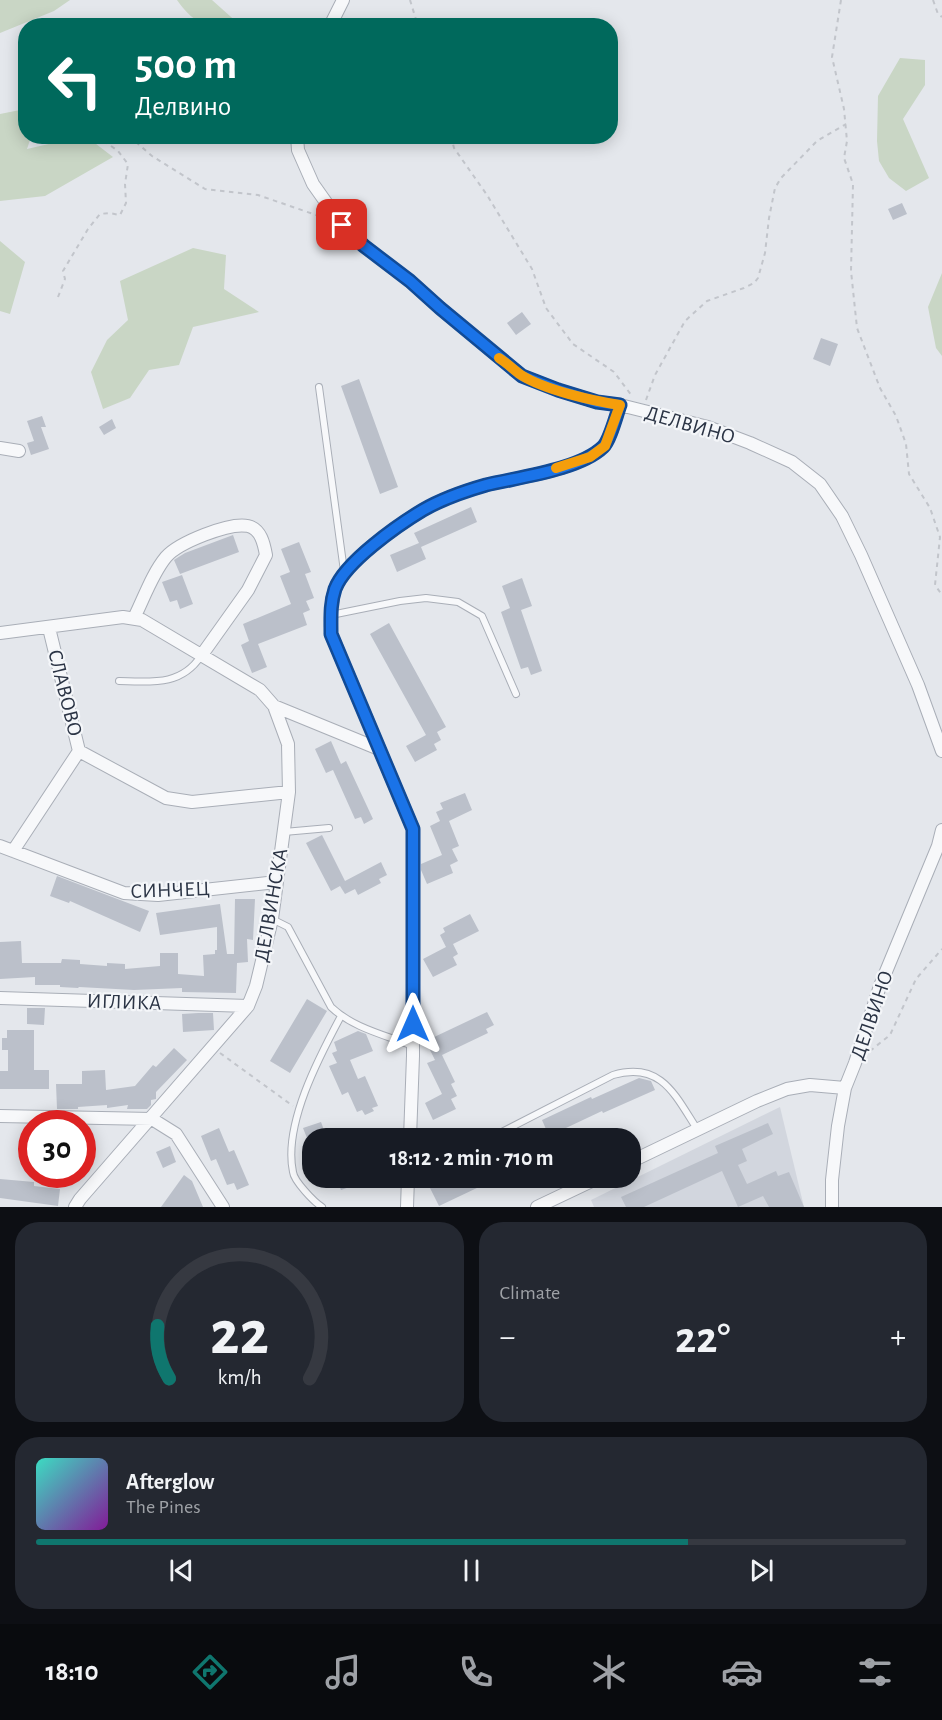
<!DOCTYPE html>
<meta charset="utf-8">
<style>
body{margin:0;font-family:"Alegreya Sans",sans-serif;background:#242831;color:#f1f3f6;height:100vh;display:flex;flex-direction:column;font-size:22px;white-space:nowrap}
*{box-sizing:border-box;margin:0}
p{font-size:20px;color:#9ea1a6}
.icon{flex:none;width:33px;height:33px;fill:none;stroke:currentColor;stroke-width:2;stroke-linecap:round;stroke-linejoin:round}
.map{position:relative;height:1207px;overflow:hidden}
.panel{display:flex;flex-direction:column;gap:15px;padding:15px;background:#0d0f14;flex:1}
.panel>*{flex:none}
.guide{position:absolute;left:18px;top:18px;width:600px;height:126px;border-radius:24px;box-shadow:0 3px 15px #0003;background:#00695c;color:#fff;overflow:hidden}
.speed{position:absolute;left:18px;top:1110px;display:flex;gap:12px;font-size:30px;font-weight:700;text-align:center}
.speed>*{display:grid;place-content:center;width:78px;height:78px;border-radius:50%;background:#171b24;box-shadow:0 3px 15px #0003;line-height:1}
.speed .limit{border:9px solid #d22;background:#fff;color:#111}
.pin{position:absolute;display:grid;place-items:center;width:51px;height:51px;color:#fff;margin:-26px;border-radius:12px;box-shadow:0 3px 9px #0006}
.me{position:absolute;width:66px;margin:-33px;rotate:0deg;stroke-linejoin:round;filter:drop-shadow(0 0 4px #0008)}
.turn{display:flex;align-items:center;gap:21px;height:126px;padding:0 18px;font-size:27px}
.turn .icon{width:78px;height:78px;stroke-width:2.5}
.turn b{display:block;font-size:42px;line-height:51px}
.big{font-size:45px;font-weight:700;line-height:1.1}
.panel .widget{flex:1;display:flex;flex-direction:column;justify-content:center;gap:9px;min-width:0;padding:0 21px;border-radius:24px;background:#242831}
.panel .dial{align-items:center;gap:0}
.dial svg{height:156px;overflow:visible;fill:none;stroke:#363941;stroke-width:7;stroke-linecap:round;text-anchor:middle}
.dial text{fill:#f1f3f6;stroke:none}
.song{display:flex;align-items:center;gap:18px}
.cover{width:72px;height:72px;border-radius:9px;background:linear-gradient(135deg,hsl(170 70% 55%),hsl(290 70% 35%))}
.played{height:6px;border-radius:3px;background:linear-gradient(90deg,#0f766e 75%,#363941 75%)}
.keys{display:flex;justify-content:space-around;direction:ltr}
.heat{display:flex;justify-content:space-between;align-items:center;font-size:33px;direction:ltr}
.panel .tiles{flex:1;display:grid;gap:15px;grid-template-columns:1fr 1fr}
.widget:last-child{grid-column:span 2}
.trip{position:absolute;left:302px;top:1128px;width:339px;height:60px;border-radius:24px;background:#171b24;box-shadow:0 3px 15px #0003;font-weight:700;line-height:60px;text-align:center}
.menu{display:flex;height:96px;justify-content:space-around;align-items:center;background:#090b0e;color:#9ea1a6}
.menu .icon{width:42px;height:42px}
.menu .active{color:#0f766e}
.menu b{font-size:27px;color:#f1f3f6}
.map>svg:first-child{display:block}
.built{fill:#d2d6de}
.green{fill:#c9d6c5}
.building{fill:#bbc0ca}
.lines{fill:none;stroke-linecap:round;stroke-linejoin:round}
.lane-casing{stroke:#a9aeb7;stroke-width:8}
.street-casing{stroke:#a9aeb7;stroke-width:14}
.path{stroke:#c2c5cb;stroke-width:2;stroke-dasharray:4.5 4.5;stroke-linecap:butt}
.lane{stroke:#f7f8fa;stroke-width:6}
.street{stroke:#f7f8fa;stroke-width:12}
.route-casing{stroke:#114b97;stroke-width:15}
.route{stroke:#1a73e8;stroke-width:10}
.slow{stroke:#f59e0b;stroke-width:10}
.labels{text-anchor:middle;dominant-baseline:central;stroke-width:4.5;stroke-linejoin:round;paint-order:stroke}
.street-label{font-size:21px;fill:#2b3445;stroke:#f4f6f9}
</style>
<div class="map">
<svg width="942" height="1207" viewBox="0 0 942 1207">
<rect width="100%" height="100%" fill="#e4e7ec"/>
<path class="built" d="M780 1107 804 1207H594L591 1200Z"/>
<path class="green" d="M0 0H70L54 11 0 33Z
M177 0H212L240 25C208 26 197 28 177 0Z
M900 58 925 60V85L903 119 929 178 906 191 889 178 879 161 877 141 878 96Z
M25 109 26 136 31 137 27 149 79 137H87L113 157 45 196 0 201V114Z
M0 241 25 262 10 314 0 311Z
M193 248 226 255 224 289 259 312 193 327 179 365 149 370 130 398 103 409 91 372 107 340 128 320 120 281Z
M942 273V356L936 348 928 307Z"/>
<path class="building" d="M902 203 907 214 893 220 888 209Z
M522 312 531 324 516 335 507 323Z
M821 338 838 344 830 366 813 359Z
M359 379 398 487 380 494 341 386Z
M42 416 46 427H41L49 449 31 455 27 443 34 441 27 421Z
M112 419 116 428 104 435 99 427Z
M471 507 477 522 421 547 426 559 397 572 390 555 419 543 414 533Z
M233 535 239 552 180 574 174 560 177 558 185 553Z
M299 542 311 572 305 574 314 598 306 601 310 610 303 613 307 625 258 644 267 667 252 673 241 645 249 641 243 624 291 604 280 576 290 572 281 549Z
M182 575 193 604 180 609 177 600 170 602 162 582Z
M522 578 532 606 521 610 542 671 531 675 528 667 521 669 501 612 510 608 502 586Z
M389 623 446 727 437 732 441 740 434 744 437 750 415 762 406 746 426 735 370 634Z
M331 741 341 764 346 761 373 819 364 824 361 817 355 819 333 770 326 773 315 749Z
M465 793 472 810 449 821 459 846 452 849 458 861 450 865 453 873 427 884 421 870V864L442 855 430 826 440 821 436 812 443 809 440 803Z
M322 835 345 881 381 862 387 875 379 879 381 883 358 895 355 889 345 894 340 886 331 891 306 843Z
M57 876 149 911 140 932 70 901 69 903 50 896Z
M235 899H255L253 940 247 939 248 962 237 963 236 993 182 992V988L134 990 79 987 78 988 60 987V985H35V977L0 979V942L21 941 22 963H61L62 959 80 960V964L107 966V963L125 964V969L160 966V953H178V974L204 976 203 955 215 954V950H217V927L160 935 156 913 220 904 227 954H234Z
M470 914 479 931 453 944 458 954 453 957 457 965 433 977 423 959 446 947 440 935 445 932 443 928Z
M307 999 327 1011 290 1073 270 1061Z
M27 1008H45L44 1025 27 1024Z
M487 1012 494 1025 486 1029 488 1033 442 1055 455 1082 451 1084 457 1096 451 1099 456 1109 433 1120 425 1103 442 1094 427 1063 435 1060 429 1048 434 1046 430 1039Z
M198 1013H213L214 1030 183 1032 182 1014Z
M7 1030H34V1070H49V1089H0V1071H8V1050H2V1038H7Z
M358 1031 366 1034 373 1051 350 1060 358 1079 365 1076 378 1106 372 1108 374 1111 365 1115 362 1110 357 1112 348 1092 342 1095 329 1066 337 1063 332 1053 337 1051 334 1042Z
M174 1048 187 1060 156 1092V1099L151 1100V1105L147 1109H127L128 1105 107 1108V1105L78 1107V1109H57L56 1084H82V1071L105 1070 106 1090 135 1086 153 1065 156 1067Z
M639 1078 651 1081 655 1090 603 1113 602 1111 549 1136 542 1120 591 1097 592 1099Z
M321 1122 327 1138H307L303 1128Z
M768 1123 773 1134 742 1149 747 1161 738 1165 747 1184 776 1171 778 1176 789 1172 804 1207H769L763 1196 738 1207 722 1171 644 1207H626L621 1197 718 1153 715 1146Z
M219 1128 229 1152 234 1150 249 1185 237 1190 234 1183 227 1185 216 1159 211 1161 201 1136Z
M170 1146 176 1162 163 1168 156 1152Z
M184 1175 192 1181 203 1207H161Z
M336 1178H372V1179L341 1190Z
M452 1178H498L439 1206 430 1188Z
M0 1179 34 1182V1186L60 1189 58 1206 0 1198Z"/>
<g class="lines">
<g class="lane-casing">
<path id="lane" d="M319 387 344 571
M331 615 400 601 426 598 458 602 482 616 516 694
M119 681C152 682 181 686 201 656
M284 832 329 828
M272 919 288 927 331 1007C353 1028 385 1035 413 1046
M503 1132 511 1138
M490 1138 613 1075C661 1061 675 1095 697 1129
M558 1178 570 1191
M322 1207C314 1202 294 1181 293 1172 283 1125 319 1057 341 1016"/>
</g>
<g class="street-casing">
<path id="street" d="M330 26 343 0
M297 136 298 150 313 184 342 225 364 246 410 281 440 308 522 376 558 390 597 402 620 405 708 427 750 443 792 462 820 484 842 516 861 555 918 685 942 751
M0 448 19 451
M134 618C144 598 152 574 166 557 178 543 229 522 248 526 261 529 264 544 266 555L248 590 201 656
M49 628 79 751 166 798 192 802 289 792
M0 633 123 617 142 620 260 690 274 706 288 744 289 792 272 919 256 986 248 1006 80 1199 75 1207
M274 706 379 749
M0 846 124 893 158 895 276 882
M13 851 79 751
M0 998 248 1006
M0 1116 152 1119 176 1134 223 1207
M410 1138 413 1056V829L331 634C331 618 330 604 335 589 345 562 398 525 423 510 442 499 464 491 486 485 519 477 579 470 603 447 610 440 616 416 620 405
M630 1162 757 1101 787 1089 810 1085 845 1088
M407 1207 408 1178
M537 1207 598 1178
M832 1207V1180L838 1126 845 1088 855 1063 880 986 938 846 942 830"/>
</g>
<path class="path" d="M410 0 418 26
M841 0 832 57 844 109 847 141 844 158 853 184 851 271 857 328 880 388 896 416 906 444 909 474 930 508 940 537 935 585 942 595
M933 0 938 14 942 17
M129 136 152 156 205 189 258 195 322 217
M451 136 454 148 487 195 532 269 546 308 573 344 614 372 632 396
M58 297 65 279 63 271 88 229 100 214 109 213 120 215 126 203 125 184 128 164 118 151 97 136
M646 400 655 375 685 321 707 301 744 288 754 283 758 278 765 253 769 218 775 188 781 178 817 141 846 124
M870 1051 890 1035 916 979 942 949
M220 1053 293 1106"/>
<use href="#lane" class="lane"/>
<use href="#street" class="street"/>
</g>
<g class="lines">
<g class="route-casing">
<path id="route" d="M342 225 364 246 410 281 440 308 522 376 558 390 597 402 620 405C616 416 610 440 603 447 579 470 519 477 486 485 465 491 442 499 423 510 398 525 345 562 335 589 330 604 331 618 331 634L413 829V1024"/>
</g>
<use href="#route" class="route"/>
<path class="slow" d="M499 358C507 363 514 370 521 375 545 390 593 401 620 405L605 446 590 457 556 468"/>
</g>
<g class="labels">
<g class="street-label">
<text transform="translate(690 425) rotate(16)">ДЕЛВИНО</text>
<text transform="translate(65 693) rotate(76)">СЛАВОВО</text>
<text transform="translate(170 890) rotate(-2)">СИНЧЕЦ</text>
<text transform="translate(271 905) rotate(-80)">ДЕЛВИНСКА</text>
<text transform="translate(124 1002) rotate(2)">ИГЛИКА</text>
<text transform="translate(872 1015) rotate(-71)">ДЕЛВИНО</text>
</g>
</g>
</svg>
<div class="speed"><div class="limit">30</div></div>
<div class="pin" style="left:342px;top:225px;background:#d93025"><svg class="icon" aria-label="arrive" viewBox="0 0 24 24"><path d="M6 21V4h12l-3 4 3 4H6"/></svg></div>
<svg class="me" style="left:413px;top:1024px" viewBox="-20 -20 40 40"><path d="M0-17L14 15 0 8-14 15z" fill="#1a73e8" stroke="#fff" stroke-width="4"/></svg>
<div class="trip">18:12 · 2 min · 710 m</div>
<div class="guide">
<div class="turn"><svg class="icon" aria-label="left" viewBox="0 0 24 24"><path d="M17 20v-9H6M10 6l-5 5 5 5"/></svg><div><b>500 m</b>Делвино</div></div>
</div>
</div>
<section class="panel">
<div class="tiles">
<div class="widget dial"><svg viewBox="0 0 100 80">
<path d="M14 69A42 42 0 1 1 86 69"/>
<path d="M14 69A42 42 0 0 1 8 42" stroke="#0f766e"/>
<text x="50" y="56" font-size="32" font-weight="700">22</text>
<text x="50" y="72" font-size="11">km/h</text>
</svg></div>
<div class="widget"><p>Climate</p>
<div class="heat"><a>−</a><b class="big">22°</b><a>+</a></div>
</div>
<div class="widget">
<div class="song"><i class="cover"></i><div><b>Afterglow</b><p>The Pines</p></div></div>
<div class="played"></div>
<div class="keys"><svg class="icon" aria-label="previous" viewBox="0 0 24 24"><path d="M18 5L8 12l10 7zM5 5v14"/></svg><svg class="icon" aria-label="pause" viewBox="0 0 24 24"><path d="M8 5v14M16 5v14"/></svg><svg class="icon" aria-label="next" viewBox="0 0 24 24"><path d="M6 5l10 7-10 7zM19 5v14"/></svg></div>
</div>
</div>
</section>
<nav class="menu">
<b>18:10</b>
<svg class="icon active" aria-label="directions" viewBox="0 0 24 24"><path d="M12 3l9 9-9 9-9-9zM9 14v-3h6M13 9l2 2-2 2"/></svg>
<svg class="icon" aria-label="music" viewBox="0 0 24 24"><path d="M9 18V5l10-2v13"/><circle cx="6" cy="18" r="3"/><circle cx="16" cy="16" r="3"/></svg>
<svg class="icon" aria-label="phone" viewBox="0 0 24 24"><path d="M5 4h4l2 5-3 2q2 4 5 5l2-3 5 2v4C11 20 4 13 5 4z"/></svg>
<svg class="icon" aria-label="climate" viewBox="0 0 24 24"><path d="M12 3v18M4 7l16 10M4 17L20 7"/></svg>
<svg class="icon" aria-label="car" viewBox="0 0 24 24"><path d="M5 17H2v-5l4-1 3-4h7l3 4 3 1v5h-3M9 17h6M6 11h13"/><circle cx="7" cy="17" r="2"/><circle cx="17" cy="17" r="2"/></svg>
<svg class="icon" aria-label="filters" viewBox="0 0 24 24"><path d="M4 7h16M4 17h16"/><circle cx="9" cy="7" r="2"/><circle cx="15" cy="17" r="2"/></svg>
</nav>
